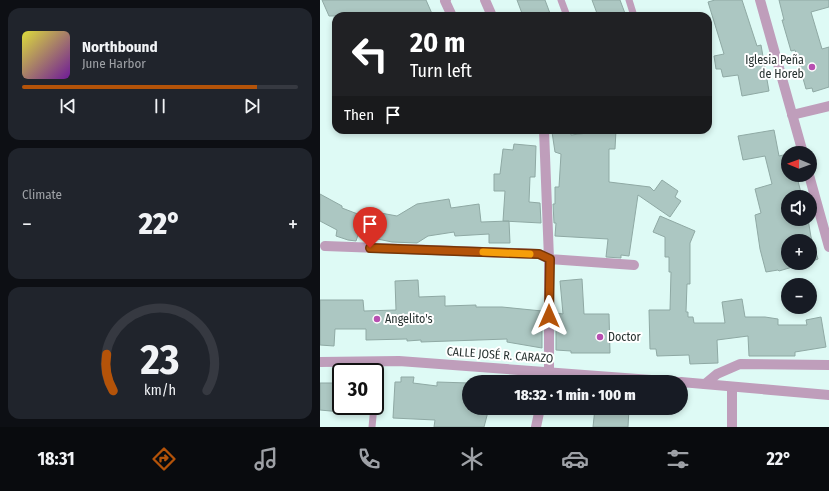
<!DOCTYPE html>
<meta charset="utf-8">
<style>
body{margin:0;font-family:"Fira Sans Condensed",sans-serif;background:#20242c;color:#f1f3f6;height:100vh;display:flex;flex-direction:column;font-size:15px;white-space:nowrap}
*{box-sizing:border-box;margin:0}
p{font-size:13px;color:#9ea1a6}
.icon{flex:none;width:22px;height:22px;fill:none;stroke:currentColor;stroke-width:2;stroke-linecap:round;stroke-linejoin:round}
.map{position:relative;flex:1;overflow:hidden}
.drawer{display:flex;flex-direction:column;gap:8px;padding:8px;background:#0d0f14;width:320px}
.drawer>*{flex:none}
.hud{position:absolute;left:12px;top:12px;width:380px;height:122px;border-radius:12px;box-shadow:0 2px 6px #0003;background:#202124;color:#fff;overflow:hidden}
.needle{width:26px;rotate:271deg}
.fabs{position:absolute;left:461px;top:146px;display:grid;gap:8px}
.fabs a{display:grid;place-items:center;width:36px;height:36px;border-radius:50%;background:#171b24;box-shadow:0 2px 6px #0003;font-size:20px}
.speed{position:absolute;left:12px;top:363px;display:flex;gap:8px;font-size:20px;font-weight:700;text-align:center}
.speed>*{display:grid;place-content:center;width:52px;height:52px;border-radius:50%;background:#171b24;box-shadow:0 2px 6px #0003;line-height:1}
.speed .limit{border:2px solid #111;border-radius:6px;background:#fff;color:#111}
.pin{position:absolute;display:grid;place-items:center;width:34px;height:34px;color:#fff;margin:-41px -17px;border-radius:50% 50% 50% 0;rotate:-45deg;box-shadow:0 0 4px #0007}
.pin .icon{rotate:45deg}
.me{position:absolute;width:44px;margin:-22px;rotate:0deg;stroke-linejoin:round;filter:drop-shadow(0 0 3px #0008)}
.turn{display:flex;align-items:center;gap:14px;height:84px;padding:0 12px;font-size:18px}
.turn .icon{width:52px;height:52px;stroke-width:2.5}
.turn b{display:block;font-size:28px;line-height:34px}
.then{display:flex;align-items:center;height:38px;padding:0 12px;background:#0003;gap:8px;font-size:15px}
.big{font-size:30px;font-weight:800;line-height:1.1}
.drawer .card{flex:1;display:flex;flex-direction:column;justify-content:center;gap:6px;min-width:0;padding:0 14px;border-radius:12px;background:#20242c}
.drawer .dial{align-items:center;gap:0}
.dial svg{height:104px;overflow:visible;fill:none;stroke:#363941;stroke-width:7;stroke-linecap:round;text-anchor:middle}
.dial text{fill:#f1f3f6;stroke:none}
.song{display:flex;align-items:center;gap:12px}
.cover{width:48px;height:48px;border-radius:6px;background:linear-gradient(135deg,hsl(60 70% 55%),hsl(280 70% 35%))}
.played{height:4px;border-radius:2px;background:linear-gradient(90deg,#b45309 85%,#363941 85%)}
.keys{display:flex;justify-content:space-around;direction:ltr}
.heat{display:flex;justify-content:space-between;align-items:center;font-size:22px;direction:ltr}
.trip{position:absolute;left:142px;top:375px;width:226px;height:40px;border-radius:20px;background:#171b24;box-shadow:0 2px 6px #0003;font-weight:800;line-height:40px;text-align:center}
.menu{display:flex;height:64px;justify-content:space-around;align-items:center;background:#090b0e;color:#9ea1a6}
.menu .icon{width:28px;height:28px}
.menu .selected{color:#b45309}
.menu b{font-size:18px;color:#f1f3f6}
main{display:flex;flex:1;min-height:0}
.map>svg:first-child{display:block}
.building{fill:#acc7c2;stroke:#8fa9a4}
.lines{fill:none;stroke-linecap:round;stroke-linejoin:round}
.service{stroke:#bf9ebb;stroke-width:7}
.minor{stroke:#bf9ebb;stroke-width:10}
.tertiary{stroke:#bf9ebb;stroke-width:10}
.route-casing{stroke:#753606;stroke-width:10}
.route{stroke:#b45309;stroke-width:7}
.slow{stroke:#f59e0b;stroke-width:7}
.poi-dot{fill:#b84fb1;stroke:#fff;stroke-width:1.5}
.labels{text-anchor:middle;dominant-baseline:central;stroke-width:4;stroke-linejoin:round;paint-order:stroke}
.poi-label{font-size:12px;fill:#273230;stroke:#fff;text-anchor:start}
.street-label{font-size:12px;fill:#273230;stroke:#fff}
</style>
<main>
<section class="drawer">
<div class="card">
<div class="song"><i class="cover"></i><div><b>Northbound</b><p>June Harbor</p></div></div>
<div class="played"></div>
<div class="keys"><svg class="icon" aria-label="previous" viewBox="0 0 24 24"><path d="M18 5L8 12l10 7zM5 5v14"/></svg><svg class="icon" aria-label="pause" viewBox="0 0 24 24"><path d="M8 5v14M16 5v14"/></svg><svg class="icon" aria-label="next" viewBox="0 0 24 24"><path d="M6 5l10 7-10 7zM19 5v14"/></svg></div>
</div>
<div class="card"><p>Climate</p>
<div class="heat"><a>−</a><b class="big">22°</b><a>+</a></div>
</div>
<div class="card dial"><svg viewBox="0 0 100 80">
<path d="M14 69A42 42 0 1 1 86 69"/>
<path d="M14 69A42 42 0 0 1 9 41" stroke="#b45309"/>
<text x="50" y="56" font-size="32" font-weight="700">23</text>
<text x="50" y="72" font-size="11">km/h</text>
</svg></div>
</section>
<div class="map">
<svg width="509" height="427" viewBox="0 0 509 427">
<rect width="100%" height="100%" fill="#defaf5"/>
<path class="building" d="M2 0H106L113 16H9Z
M197 0H225L231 16H203Z
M272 0H300L306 16H278Z
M395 0H422L437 46 441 45 449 91 422 96 418 75 403 77 401 69H396L394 56 404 54 388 2Z
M459 0H509V7L491 12 502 49 509 47V87L493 92 492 88 486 89 475 50 471 51 462 20H464Z
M236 130H251V135L276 132V130H296L295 149H289V182L330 187 334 191 342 180 358 191 355 197 361 201 350 217 318 195 309 256 301 255V258L286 257 288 239 235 236 236 223H234L233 204H235V187H239L241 154 235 152 232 132 236 131Z
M454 130 459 156 468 154V175H474L475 178 477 177 482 197H468V219H488L491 237 498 259 490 262V241H468V263H486L459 271 458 270 446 272 440 249 435 215 441 213 435 189 452 184 445 156 423 160 418 136Z
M194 144 216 146 215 177H210L209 202 220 203 221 223 183 221 185 191H174V174H180L183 149 193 150Z
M0 194 22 206V208L48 218 50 211 77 216 97 204 129 199 131 208 159 204 161 222 189 221 190 243H169V234L135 236 134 232 108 236 97 243 72 242 38 235 36 241 28 240 16 236 17 230 0 221Z
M340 216 375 231 370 243V284H367L366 312H368V317H373L374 323H405L402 302 422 299 425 317H445L458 319V325H487L486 320 501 317 506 347 475 352V356H429L428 336 397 340 398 363 370 364 369 355 337 356 336 349H330L329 310H350L351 272H349V257H345V237L333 232Z
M262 279 264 314H289L290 353H251V351L236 350V313L243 314 240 281Z
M98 280 99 297 125 296V306L156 305V307H182L222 311V348L187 342V339L101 342V340L87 341V339L46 340V329H15L14 346 0 345V300H43L44 311 76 310 75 281Z
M81 377H94L93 383 117 386V382L149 383V408H169L164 427H114L115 420 73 418 75 382H81Z
M0 383H21V412L0 410Z
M275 408H309L308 427H273Z"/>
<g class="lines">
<path class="service" d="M241 0 247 16
M309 0 314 16
M52 427 54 406"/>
<path class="minor" d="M126 0 125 1 132 16
M165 0 172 16
M440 0 483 153
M472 115 509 106
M224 130 229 259V372L226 382
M489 175 509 247
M5 246 219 254 229 259 314 265
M385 384 397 374 420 364 509 365
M412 387V427
M216 427 220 408"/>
<path class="tertiary" d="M0 362 79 361 358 382
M361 382 509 395"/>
</g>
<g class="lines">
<g class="route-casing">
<path id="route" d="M50 248 219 254 230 259 229 316"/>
</g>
<use href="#route" class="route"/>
<path class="slow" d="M163 252 210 254"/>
</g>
<g class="poi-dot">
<circle cx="492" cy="67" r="4"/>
<circle cx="57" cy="319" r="4"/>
<circle cx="280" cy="337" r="4"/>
</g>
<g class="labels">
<g class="poi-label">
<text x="484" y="60" text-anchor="end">Iglesia Peña<tspan x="484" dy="14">de Horeb</tspan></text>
<text x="65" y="319">Angelito's</text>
<text x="288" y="337">Doctor</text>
</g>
<g class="street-label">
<text transform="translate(180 355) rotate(4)">CALLE JOSÉ R. CARAZO</text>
</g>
</g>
</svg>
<div class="fabs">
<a><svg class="needle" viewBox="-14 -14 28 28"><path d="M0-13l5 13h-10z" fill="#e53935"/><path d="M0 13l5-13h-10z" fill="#9ea1a6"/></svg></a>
<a><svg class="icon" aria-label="sound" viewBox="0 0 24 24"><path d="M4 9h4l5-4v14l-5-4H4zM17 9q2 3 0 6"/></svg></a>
<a>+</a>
<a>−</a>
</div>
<div class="speed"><div class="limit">30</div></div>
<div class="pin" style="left:50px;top:248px;background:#d93025"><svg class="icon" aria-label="arrive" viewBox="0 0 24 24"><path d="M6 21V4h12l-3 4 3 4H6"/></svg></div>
<svg class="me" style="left:229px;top:316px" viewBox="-20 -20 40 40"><path d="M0-17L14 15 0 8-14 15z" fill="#b45309" stroke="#fff" stroke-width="4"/></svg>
<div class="trip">18:32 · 1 min · 100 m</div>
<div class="hud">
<div class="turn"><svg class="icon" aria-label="left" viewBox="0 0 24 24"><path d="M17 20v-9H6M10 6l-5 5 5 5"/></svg><div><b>20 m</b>Turn left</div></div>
<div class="then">Then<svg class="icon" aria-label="arrive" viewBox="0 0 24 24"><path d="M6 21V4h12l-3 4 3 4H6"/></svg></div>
</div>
</div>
</main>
<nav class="menu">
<b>18:31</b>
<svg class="icon selected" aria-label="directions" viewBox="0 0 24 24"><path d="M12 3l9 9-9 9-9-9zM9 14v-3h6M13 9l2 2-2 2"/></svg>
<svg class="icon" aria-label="music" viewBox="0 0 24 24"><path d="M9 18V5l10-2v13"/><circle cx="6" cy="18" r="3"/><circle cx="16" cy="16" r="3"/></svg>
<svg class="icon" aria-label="phone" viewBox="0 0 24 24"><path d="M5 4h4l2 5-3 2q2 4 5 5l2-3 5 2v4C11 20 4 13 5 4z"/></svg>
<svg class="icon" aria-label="climate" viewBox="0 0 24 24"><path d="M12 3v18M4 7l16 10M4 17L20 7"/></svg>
<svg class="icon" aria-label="car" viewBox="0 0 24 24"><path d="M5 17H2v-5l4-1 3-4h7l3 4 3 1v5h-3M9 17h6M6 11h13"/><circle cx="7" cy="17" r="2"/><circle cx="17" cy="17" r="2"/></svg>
<svg class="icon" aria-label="filters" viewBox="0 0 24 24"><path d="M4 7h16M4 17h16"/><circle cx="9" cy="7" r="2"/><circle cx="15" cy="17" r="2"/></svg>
<b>22°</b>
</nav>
